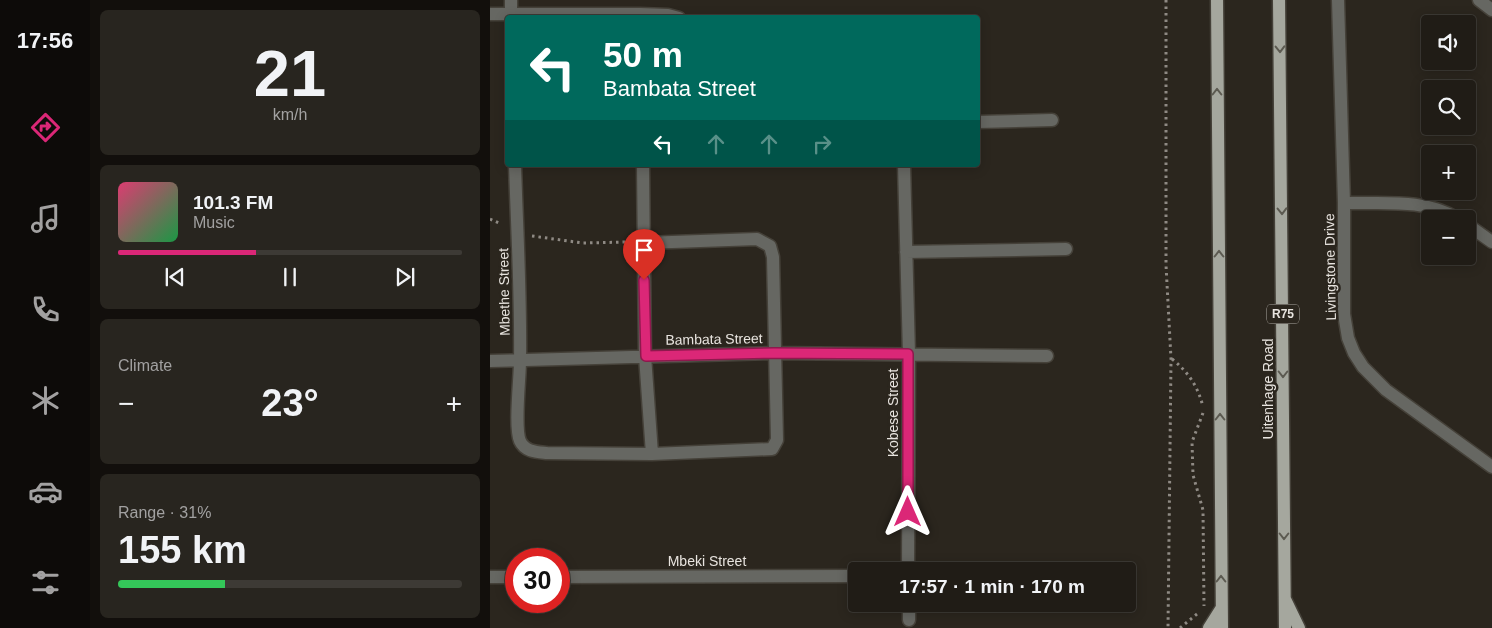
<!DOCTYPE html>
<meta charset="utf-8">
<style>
body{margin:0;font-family:Arial,sans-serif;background:#28251f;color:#f1f3f6;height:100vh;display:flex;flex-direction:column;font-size:19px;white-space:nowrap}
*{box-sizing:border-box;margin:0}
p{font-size:16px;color:#a2a1a1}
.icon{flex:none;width:28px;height:28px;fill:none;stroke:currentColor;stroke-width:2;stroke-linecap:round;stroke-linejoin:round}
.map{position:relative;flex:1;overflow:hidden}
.side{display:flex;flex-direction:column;gap:10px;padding:10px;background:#120f0c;width:400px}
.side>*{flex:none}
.guide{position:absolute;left:15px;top:15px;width:475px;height:152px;border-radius:5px;box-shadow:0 2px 12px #0003,0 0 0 1px #3d3a35;background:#00695c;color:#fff;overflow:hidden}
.controls{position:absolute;left:931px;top:15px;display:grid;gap:10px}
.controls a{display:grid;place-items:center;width:55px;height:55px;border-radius:5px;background:#201c16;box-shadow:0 2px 12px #0003,0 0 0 1px #3d3a35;font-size:25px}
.speed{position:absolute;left:15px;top:548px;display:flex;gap:10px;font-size:25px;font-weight:700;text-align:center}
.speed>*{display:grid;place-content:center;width:65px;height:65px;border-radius:50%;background:#201c16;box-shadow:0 2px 12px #0003,0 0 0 1px #3d3a35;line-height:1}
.speed .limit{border:8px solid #d22;background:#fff;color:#111}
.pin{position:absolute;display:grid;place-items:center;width:42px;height:42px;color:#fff;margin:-51px -21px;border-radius:50% 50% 50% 0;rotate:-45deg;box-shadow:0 0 5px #0007}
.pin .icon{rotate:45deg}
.me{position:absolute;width:55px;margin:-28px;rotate:0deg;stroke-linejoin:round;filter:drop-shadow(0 0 4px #0008)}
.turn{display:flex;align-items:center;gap:18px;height:105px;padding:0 15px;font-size:22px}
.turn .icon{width:65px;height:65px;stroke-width:2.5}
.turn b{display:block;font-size:35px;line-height:42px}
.lanes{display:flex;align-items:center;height:48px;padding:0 15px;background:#0003;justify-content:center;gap:25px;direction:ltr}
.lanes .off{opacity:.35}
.big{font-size:38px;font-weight:700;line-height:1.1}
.side .widget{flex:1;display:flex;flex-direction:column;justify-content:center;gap:8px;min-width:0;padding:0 18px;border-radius:8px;background:#28251f}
.side .dial{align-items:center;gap:0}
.dial b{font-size:65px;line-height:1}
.song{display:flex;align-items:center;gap:15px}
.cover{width:60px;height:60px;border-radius:8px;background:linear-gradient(135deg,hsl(340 70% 55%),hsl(140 70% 35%))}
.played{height:5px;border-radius:2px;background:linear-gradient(90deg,#db2777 40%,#3d3a35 40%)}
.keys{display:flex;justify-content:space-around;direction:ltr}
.heat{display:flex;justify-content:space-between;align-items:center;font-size:28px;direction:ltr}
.charge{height:8px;border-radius:4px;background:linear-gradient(90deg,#34c759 31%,#3d3a35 0)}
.trip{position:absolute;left:358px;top:562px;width:288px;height:50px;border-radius:5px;background:#201c16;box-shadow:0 2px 12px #0003,0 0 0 1px #3d3a35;font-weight:700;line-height:50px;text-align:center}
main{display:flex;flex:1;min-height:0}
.tabs{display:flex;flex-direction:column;width:90px;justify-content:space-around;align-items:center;background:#0d0b09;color:#a2a1a1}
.tabs .icon{width:35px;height:35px}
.tabs .active{color:#db2777}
.tabs b{font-size:22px;color:#f1f3f6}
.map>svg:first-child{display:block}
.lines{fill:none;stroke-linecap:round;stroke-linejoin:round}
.minor-casing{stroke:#454139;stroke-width:15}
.major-casing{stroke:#454139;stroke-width:15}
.path{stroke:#8f8a84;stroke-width:3;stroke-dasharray:2.5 4;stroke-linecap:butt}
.minor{stroke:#666762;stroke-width:12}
.major{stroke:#a5a79e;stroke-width:12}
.oneway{stroke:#5c5a51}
.route-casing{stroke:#8e194d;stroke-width:12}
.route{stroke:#db2777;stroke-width:9}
.labels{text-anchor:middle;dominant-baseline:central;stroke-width:5;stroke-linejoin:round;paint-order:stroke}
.shield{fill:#2b261e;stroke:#afaba5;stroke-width:1}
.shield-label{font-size:12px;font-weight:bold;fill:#e8e4df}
.street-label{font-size:14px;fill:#e8e4df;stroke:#2b261e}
</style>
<main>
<nav class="tabs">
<b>17:56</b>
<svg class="icon active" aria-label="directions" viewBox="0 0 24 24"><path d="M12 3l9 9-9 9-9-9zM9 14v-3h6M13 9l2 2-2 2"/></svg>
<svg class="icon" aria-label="music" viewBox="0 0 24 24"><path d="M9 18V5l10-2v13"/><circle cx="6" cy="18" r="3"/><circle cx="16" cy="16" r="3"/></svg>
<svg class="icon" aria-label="phone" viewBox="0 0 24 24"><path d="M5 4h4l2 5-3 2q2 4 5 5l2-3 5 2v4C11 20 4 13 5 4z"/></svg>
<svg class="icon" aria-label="climate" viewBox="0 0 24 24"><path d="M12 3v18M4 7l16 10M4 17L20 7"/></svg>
<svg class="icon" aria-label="car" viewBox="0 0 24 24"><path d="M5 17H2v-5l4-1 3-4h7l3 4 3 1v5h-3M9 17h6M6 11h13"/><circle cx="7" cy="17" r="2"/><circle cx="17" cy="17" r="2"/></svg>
<svg class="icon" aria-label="filters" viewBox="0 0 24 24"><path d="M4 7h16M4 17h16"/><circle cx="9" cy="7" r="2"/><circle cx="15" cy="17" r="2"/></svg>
</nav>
<section class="side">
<div class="widget dial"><b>21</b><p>km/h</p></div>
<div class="widget">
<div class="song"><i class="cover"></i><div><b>101.3 FM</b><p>Music</p></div></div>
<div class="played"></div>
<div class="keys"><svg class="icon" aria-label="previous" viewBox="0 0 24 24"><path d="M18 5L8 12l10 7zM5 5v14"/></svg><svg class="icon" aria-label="pause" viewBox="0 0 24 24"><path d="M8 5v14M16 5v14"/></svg><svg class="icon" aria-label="next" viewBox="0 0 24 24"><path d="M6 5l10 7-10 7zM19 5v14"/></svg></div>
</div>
<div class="widget"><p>Climate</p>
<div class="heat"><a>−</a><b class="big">23°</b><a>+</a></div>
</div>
<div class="widget"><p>Range · 31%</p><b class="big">155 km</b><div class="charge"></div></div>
</section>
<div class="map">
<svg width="1002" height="628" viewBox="0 0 1002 628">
<rect width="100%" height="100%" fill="#2b261e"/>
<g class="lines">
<g class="minor-casing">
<path id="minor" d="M848 0 854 203V314L858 338 864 353 873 367 896 390 1002 467
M989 0 1002 10
M0 14H150L178 15 189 18
M21 18V0
M488 122 562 120
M25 165C27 230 31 296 30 361 30 379 24 427 30 441 35 452 47 452 57 453L162 454 282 449 287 440 283 257 280 246 267 239 154 243
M153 165 155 356 162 454
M414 165 419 354 418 571
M854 203C891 204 936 198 968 219
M978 225 1002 242
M416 252 576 249
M0 361 284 353 557 356
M0 577H26
M69 577 366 576
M419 604V620"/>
</g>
<g class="major-casing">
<path id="major" d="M727 0 732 628
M789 0 795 628
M795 599 809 628
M719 628 731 609"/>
</g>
<path class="path" d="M676 0V265L681 359 678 628
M0 219 11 224
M42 236 93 243 138 242
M682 359C698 372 708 386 713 407
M713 413 702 442 703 475 713 510 714 606
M690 628 707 614"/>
<use href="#minor" class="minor"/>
<use href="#major" class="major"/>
</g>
<defs><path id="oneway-chevron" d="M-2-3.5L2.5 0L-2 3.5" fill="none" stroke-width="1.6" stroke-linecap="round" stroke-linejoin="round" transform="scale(1.25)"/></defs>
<g class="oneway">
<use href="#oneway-chevron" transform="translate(790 49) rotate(89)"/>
<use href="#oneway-chevron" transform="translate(727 92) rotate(-90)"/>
<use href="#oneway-chevron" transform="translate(792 211) rotate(89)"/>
<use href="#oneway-chevron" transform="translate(729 254) rotate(-90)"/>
<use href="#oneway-chevron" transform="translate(793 374) rotate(90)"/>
<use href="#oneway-chevron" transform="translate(730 417) rotate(-90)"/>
<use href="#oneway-chevron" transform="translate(794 536) rotate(90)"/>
<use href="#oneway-chevron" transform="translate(731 579) rotate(-90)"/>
</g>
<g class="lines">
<g class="route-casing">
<path id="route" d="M154 280 156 356 284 353 418 354V512"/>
</g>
<use href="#route" class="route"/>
</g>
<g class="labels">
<rect class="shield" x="777" y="304.5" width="32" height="19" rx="4"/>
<g class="shield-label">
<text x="793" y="314">R75</text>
</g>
<g class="street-label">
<text transform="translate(840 267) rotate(-91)">Livingstone Drive</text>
<text transform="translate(14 292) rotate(-91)">Mbethe Street</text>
<text transform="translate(224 339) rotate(-1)">Bambata Street</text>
<text transform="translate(778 389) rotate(-90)">Uitenhage Road</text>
<text transform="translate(403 413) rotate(-90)">Kobese Street</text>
<text x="217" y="561">Mbeki Street</text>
</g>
</g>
</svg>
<div class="controls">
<a><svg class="icon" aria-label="sound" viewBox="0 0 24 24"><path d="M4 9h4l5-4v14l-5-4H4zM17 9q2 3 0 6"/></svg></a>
<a><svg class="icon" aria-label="search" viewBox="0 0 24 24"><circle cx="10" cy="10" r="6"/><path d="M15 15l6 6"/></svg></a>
<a>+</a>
<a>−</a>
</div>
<div class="speed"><div class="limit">30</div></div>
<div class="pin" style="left:154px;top:280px;background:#d93025"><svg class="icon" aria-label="arrive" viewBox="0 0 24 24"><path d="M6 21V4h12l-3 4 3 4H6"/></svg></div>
<svg class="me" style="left:418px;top:512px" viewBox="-20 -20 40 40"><path d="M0-17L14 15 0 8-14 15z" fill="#db2777" stroke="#fff" stroke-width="4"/></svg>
<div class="trip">17:57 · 1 min · 170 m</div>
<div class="guide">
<div class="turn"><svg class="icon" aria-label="left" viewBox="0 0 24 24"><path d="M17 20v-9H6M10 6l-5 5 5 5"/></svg><div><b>50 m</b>Bambata Street</div></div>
<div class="lanes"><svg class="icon" aria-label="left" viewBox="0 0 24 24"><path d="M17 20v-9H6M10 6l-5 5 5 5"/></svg><svg class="icon off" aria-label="ahead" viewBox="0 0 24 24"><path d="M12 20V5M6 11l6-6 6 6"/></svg><svg class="icon off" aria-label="ahead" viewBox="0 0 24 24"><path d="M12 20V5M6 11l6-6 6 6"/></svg><svg class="icon off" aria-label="right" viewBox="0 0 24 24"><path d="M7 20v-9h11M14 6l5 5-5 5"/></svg></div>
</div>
</div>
</main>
